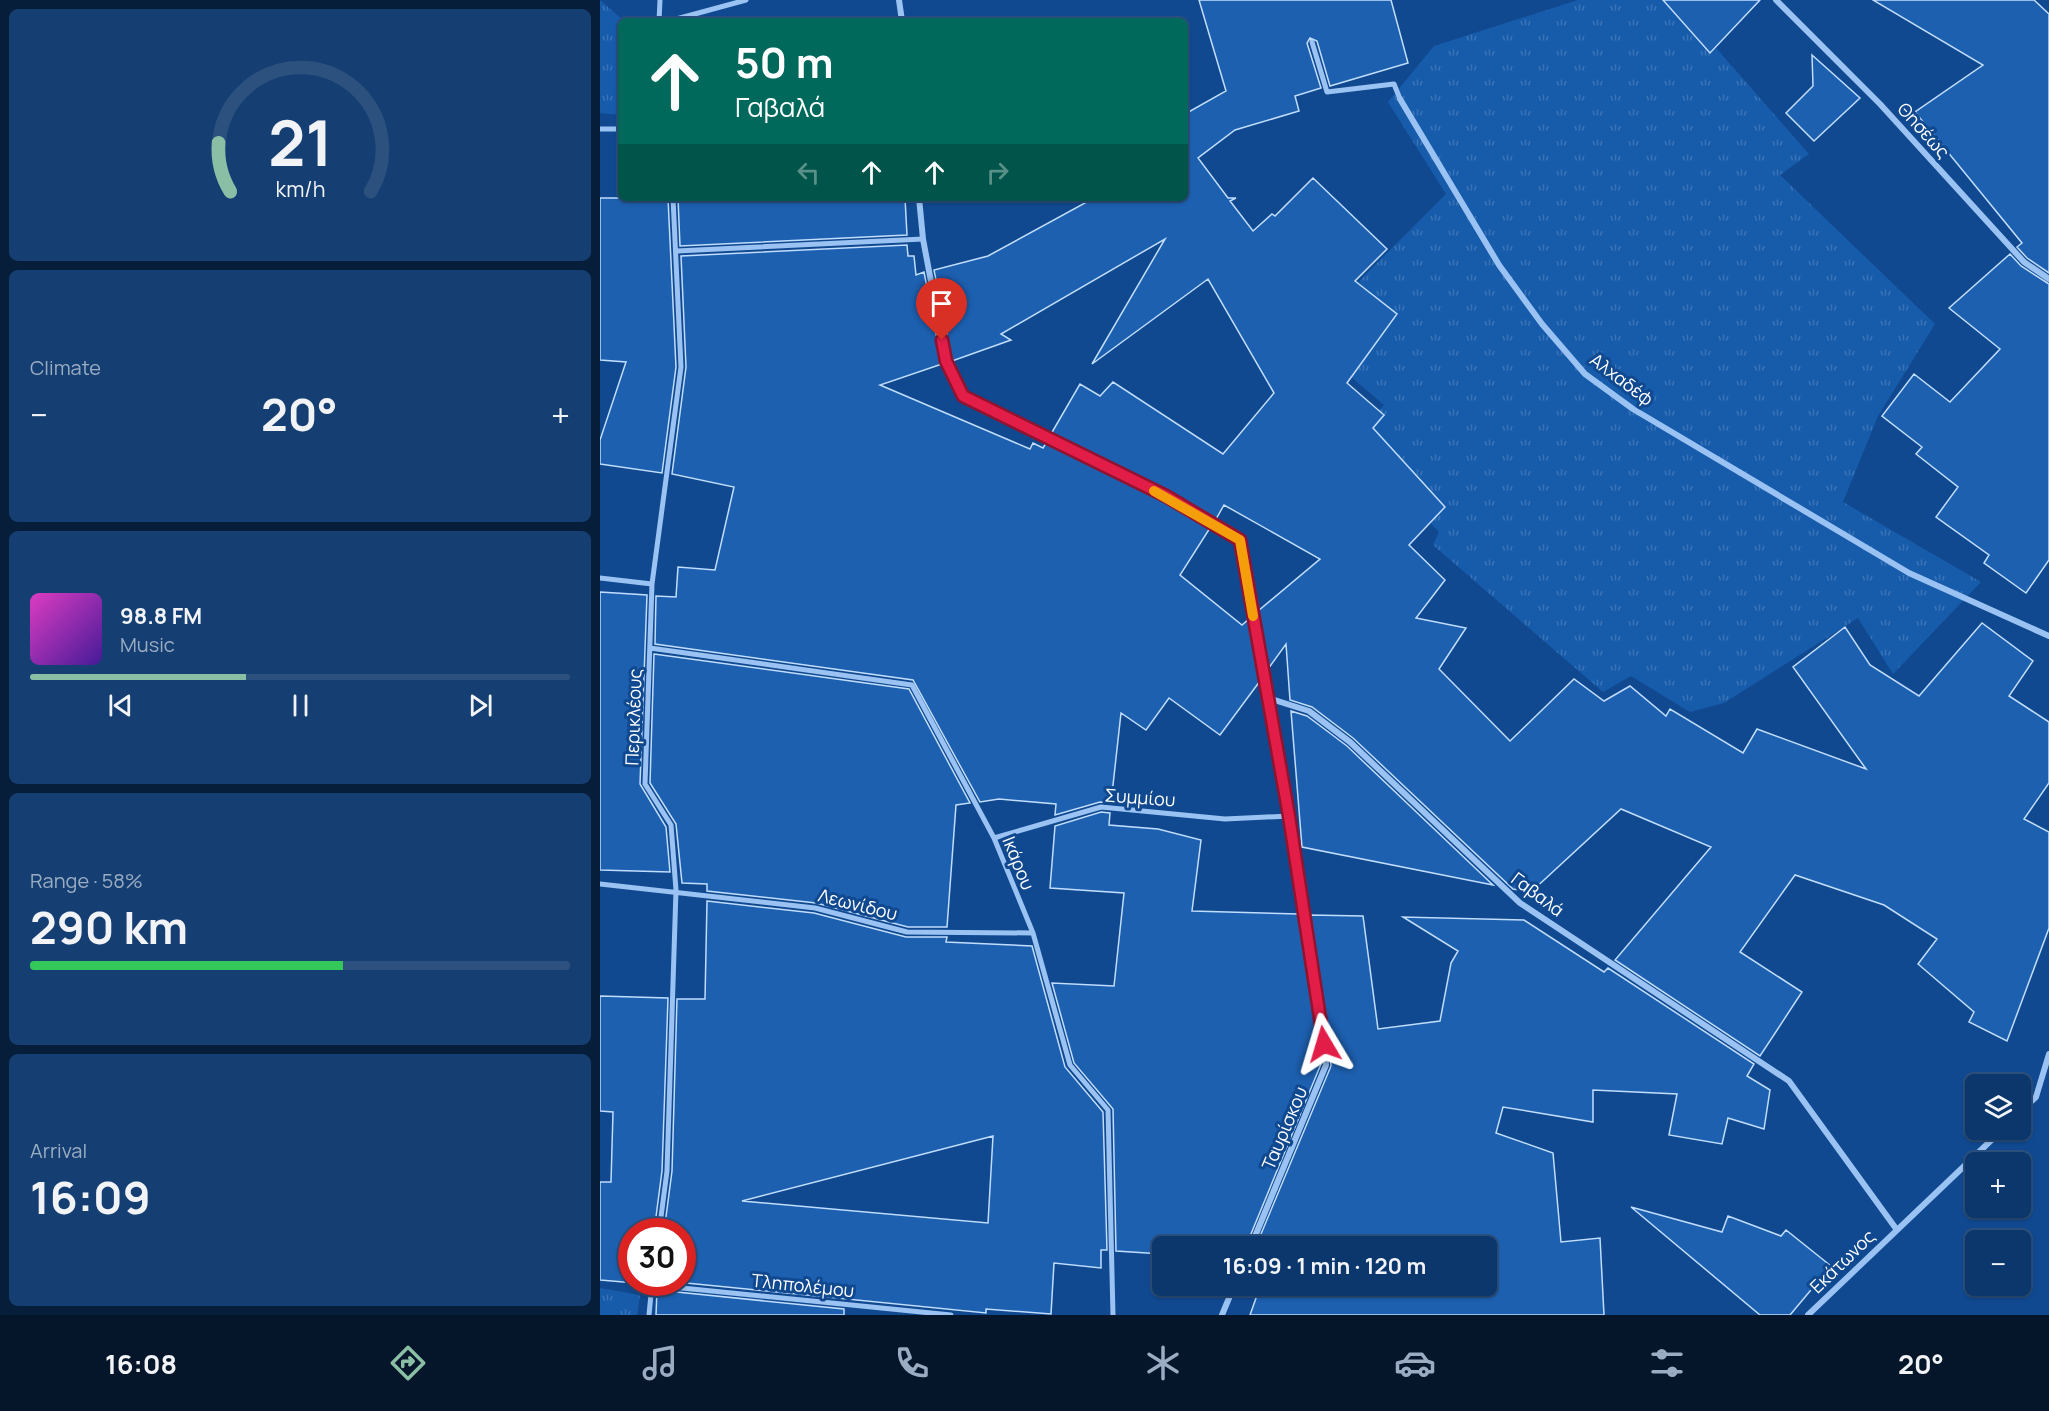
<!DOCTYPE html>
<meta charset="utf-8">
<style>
body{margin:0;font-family:Manrope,sans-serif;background:#153f72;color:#f1f3f6;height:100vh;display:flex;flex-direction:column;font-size:22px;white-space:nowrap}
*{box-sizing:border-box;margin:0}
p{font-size:20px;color:#9aacc2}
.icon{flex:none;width:33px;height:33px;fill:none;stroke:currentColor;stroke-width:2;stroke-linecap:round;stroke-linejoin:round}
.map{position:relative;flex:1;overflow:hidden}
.sheet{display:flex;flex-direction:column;gap:9px;padding:9px;background:#071e3b;width:600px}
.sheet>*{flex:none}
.top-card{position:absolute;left:18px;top:18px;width:570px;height:183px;border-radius:9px;box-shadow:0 2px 4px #0004,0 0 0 2px #2c517f;background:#00695c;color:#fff;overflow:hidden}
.fabs{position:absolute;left:1365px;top:1074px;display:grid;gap:12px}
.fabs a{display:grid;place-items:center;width:66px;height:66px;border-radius:9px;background:#0c376c;box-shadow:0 2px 4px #0004,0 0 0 2px #2c517f;font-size:30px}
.speed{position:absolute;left:18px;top:1218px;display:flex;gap:12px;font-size:30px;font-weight:700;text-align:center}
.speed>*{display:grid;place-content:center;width:78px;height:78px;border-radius:50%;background:#0c376c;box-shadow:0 2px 4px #0004,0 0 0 2px #2c517f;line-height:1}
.speed .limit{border:9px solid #d22;background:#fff;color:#111}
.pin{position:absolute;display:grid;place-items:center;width:51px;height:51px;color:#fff;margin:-62px -26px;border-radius:50% 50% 50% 0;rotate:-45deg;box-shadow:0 0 6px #0007}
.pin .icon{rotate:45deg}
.me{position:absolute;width:66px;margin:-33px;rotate:353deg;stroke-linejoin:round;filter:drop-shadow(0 0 4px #0008)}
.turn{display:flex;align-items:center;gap:21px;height:126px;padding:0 18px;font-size:27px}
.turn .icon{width:78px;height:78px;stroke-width:2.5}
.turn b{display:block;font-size:42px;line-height:51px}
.lanes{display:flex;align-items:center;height:57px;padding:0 18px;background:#0003;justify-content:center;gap:30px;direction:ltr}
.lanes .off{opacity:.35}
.big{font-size:45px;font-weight:700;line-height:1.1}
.sheet .widget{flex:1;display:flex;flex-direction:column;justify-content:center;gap:9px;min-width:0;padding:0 21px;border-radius:9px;background:#153f72}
.sheet .dial{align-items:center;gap:0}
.dial svg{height:156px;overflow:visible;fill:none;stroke:#2c517f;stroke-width:7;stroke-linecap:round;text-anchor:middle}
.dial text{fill:#f1f3f6;stroke:none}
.song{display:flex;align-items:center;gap:18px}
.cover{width:72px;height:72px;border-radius:9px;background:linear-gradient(135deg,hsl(310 70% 55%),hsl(260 70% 35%))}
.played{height:6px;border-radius:3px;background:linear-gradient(90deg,#8abfa5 40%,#2c517f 40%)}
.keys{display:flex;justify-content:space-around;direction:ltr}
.heat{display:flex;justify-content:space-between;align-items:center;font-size:33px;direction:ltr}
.charge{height:9px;border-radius:4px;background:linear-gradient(90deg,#34c759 58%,#2c517f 0)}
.trip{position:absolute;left:552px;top:1236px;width:345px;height:60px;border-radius:9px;background:#0c376c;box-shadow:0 2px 4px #0004,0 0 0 2px #2c517f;font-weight:700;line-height:60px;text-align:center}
.dock{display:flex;height:96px;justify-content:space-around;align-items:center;background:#05162b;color:#9aacc2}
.dock .icon{width:42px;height:42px}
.dock .selected{color:#8abfa5}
.dock b{font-size:27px;color:#f1f3f6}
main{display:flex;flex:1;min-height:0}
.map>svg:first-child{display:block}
.park{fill:url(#park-tufts)}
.building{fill:#1d60b0;stroke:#c1ddfe;stroke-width:1.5;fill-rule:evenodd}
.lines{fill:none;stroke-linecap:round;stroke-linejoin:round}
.pedestrian{stroke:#9ac3f3;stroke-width:5}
.minor{stroke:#9ac3f3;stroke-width:6}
.route-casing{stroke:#92132f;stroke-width:15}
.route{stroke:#e11d48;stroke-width:10}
.slow{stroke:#f59e0b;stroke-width:10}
.labels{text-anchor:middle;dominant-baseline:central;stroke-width:6;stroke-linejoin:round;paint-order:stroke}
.street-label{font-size:18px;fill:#fff;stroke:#104990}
</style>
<main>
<section class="sheet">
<div class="widget dial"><svg viewBox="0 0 100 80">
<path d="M14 69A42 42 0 1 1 86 69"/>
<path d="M14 69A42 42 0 0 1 8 44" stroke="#8abfa5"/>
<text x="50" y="56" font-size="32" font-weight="700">21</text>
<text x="50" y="72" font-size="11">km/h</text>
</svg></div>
<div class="widget"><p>Climate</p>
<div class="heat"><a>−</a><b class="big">20°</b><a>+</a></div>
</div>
<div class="widget">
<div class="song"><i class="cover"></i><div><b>98.8 FM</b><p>Music</p></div></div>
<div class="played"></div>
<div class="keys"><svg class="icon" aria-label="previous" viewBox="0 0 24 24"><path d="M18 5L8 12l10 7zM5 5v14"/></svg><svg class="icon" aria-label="pause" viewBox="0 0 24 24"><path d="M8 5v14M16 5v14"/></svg><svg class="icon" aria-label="next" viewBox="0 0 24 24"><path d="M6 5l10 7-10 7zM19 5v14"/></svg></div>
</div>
<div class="widget"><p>Range · 58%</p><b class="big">290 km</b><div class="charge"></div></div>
<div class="widget"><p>Arrival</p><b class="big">16:09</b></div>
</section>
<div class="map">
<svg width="1449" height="1315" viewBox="0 0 1449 1315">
<defs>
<pattern id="park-tufts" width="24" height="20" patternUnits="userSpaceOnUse" patternTransform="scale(1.5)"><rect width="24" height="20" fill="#175bab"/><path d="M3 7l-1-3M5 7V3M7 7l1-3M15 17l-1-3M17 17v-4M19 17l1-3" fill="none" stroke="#3a74b8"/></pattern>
</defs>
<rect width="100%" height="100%" fill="#104990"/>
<path class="park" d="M0 0 24 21H21V115L0 113Z
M978 0H1074L1209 154 1180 175 1335 324 1278 416 1243 502 1381 582 1293 674 1258 618 1124 703 1090 712 1031 676 1003 692 833 545 839 532 752 438 784 405 744 371 746 297 765 275 846 194 788 102 834 46Z
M0 1288 40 1295 37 1315H0Z"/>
<path class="building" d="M599 0H791L808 63 730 86 717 41 710 38 707 43 721 88 695 96 699 111 635 130 598 158 628 198H636L630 201 653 231 672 214 675 216 713 178 787 249 755 281 797 314 747 383 784 415 773 428 845 507 809 545 845 580 816 618 866 628 839 669 910 741 974 679 1004 701 1030 686 1066 716 1070 709 1143 753 1157 729 1266 769 1193 667 1245 627 1270 665 1319 696 1382 623 1433 661 1409 696 1449 722V783L1424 819 1449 832V928L1407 1041 1369 1022 1374 1012 1318 964 1337 939 1284 905 1195 875 1140 952 1202 992 1160 1056 1015 960 1111 847 1021 809 931 892 913 889 753 738 712 707 690 700 686 644 668 669 658 611 720 559 624 505 616 519 568 491 451 434 480 384 500 396 513 382 623 454 674 393 608 279 492 364 565 239 401 334 411 340 352 361 334 270 388 256 494 198H585V114L626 91Z
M1063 0H1160L1110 53Z
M1273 0H1434L1449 14V273L1427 258 1417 247 1422 243 1315 112 1383 65Z
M1212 55 1260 98 1214 141 1186 113 1213 86Z
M0 198H68L76 367 62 473 0 464V440L26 362 0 360Z
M78 198H305L307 235 80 246Z
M307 245 308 256H314L316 275 324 272 342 364 280 385 430 449 433 443 443 448 446 443 563 501 610 528 580 575 642 625 649 619 660 681 620 735 569 698 546 730 521 713 511 803 500 802 455 815 456 804 399 799 380 802 313 680 55 644 56 596 76 597 78 567 115 570 134 487 72 474 86 367 81 256Z
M1410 254 1421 266 1449 284V560L1426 593 1384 563 1389 555 1336 517 1358 487 1316 454 1322 447 1282 416 1314 374 1350 402 1400 349 1349 308Z
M0 592 47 595 40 784 66 827 70 872 0 870Z
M54 654 309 689 370 803 356 805 347 927H308L216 903 107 891V884L82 883 76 824 50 783Z
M691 711 707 716 747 746 893 885 702 847Z
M501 812 510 813 509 825 558 829 601 840 592 911 699 914 721 1064 646 1246H562V1254L516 1251 513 1109 474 1063 452 983 514 986 524 893 450 888 455 826Z
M107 901 214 913 306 937H347L346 942 432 946 465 1067 503 1112 507 1250H501V1268L454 1263 451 1314 386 1309V1313L76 1282H82V1232H64L72 1171 77 999H105ZM393 1136 388 1223 142 1201Z
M709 915 763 916 778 1029 840 1021 851 963 858 951 803 917 924 920 1004 972 1008 968 1154 1064 1147 1076 1170 1090 1164 1129 1128 1118 1122 1144 1069 1135 1077 1094 993 1090V1122L903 1107 896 1133 953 1153 961 1242 1000 1238 1004 1315H650L656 1298 638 1289 639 1286H886V1246H656L731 1066 727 1022Z
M0 996 68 998 62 1171 54 1232H32V1282L47 1284 0 1280V1182H11L13 1112 0 1111Z
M1031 1207 1122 1232 1128 1216 1181 1236 1186 1230 1231 1266 1190 1315H1160Z
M57 1290 244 1309V1315H56Z"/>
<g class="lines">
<path class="pedestrian" d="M59 21 60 0
M69 21 146 0
M712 42 727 92 794 84 800 99
M0 129H21
M77 251 323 239
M0 578 52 584
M50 648 312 685 394 838 433 933 470 1065 508 1110 513 1315
M394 838 501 807 625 819 689 816
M0 884 215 908 307 932 433 933
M59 1232 67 1171 76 890 71 825 45 784 52 584 81 367 73 198
M52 1285 351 1315
M49 1315 52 1284"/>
<path class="minor" d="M299 0 302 21
M1176 0 1280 104 1424 262 1449 279
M800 99 899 265 942 324 985 374 1033 409 1309 573 1449 636
M319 198 323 239 346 361 363 396 566 496 640 540 668 698 709 711 750 742 920 903 1189 1081 1297 1230
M1420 1112 1436 1097 1449 1054
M651 1246 726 1065 722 1023 668 698
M622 1315 634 1286
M1208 1315 1402 1130"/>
</g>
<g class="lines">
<g class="route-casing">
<path id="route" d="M342 340 346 361 363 396 566 496 640 540 689 816 724 1044"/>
</g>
<use href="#route" class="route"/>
<path class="slow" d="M554 491 640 540 653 616"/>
</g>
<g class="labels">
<g class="street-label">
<text transform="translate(1324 130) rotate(48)">Θησέως</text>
<text transform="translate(1022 379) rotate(37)">Αλχαδέφ</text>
<text transform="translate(33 717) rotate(-88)">Περικλέους</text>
<text transform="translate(540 797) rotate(4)">Συμμίου</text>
<text transform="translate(419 863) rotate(68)">Ικάρου</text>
<text transform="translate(938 894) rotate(37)">Γαβαλά</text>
<text transform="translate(258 904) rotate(14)">Λεωνίδου</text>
<text transform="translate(684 1128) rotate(-67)">Ταυρίσκου</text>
<text transform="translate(1242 1261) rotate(-44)">Εκάτωνος</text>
<text transform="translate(203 1285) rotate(6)">Τληπολέμου</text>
</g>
</g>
</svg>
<div class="fabs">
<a><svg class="icon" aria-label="layers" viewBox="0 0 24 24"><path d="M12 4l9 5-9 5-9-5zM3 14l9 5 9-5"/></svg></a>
<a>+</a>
<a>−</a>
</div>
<div class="speed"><div class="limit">30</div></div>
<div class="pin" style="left:342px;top:340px;background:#d93025"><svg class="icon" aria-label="arrive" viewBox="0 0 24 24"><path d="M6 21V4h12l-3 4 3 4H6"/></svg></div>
<svg class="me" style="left:724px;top:1044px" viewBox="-20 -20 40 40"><path d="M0-17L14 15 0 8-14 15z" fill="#e11d48" stroke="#fff" stroke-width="4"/></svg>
<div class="trip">16:09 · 1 min · 120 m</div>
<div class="top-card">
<div class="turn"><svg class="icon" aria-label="ahead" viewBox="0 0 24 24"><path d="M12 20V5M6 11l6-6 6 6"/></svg><div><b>50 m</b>Γαβαλά</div></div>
<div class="lanes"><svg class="icon off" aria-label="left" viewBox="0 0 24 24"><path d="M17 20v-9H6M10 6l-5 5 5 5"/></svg><svg class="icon" aria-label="ahead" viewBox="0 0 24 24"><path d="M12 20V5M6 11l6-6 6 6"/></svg><svg class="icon" aria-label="ahead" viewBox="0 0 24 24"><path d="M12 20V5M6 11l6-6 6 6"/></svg><svg class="icon off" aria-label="right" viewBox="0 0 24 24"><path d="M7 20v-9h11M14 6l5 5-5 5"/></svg></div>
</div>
</div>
</main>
<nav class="dock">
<b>16:08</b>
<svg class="icon selected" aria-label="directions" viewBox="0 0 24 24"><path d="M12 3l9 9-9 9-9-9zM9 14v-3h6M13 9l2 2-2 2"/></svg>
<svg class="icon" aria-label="music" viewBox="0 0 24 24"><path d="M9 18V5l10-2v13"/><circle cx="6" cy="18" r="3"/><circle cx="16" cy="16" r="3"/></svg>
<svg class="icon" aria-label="phone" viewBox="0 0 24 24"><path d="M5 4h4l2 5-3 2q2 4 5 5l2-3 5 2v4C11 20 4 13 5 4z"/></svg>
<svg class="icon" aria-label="climate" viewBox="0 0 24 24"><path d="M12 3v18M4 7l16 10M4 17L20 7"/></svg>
<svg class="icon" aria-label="car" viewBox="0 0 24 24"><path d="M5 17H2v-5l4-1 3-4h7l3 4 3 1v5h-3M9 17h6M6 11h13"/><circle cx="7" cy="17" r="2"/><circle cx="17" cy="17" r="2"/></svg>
<svg class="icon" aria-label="filters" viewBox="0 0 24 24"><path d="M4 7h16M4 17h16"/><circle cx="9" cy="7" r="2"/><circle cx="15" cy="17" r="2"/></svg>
<b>20°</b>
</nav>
